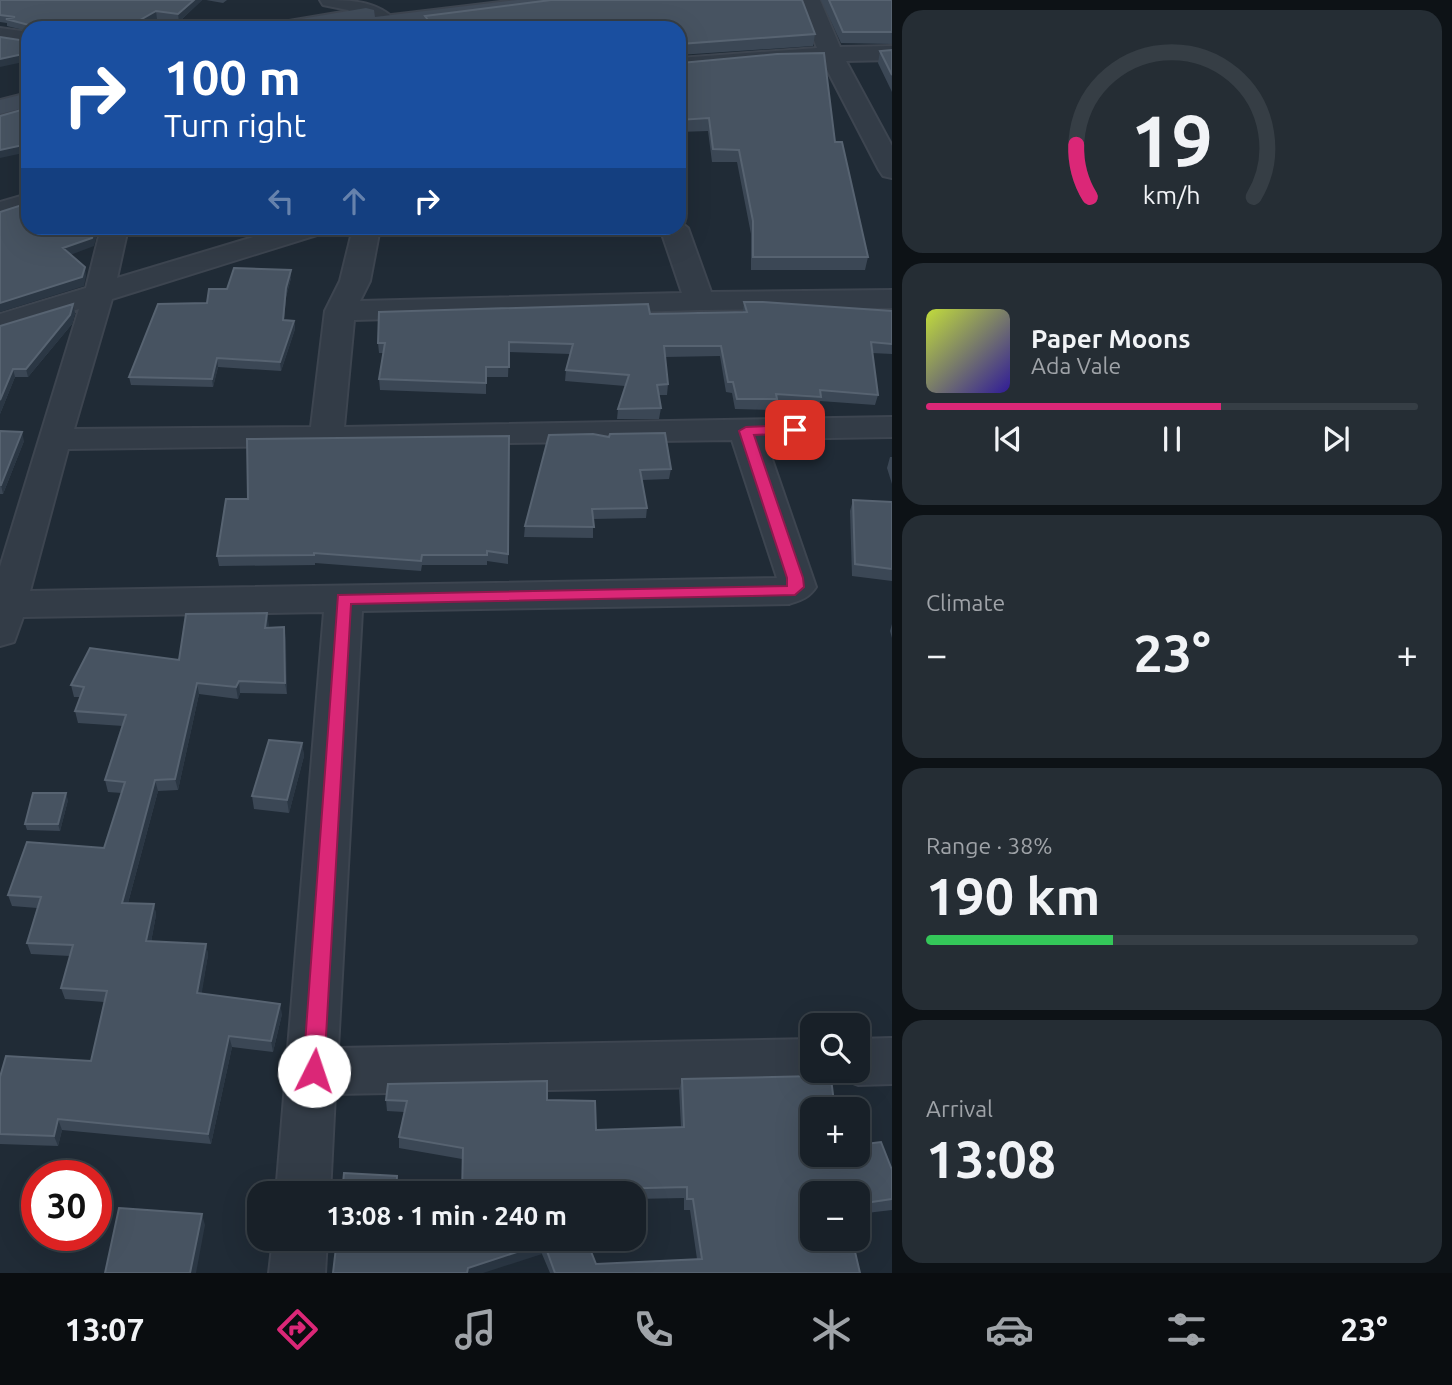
<!DOCTYPE html>
<meta charset="utf-8">
<style>
body{margin:0;font-family:Ubuntu,sans-serif;background:#252d34;color:#f1f3f6;height:100vh;display:flex;flex-direction:column;font-size:26px;white-space:nowrap}
*{box-sizing:border-box;margin:0}
p{font-size:23px;color:#9fa3a8}
.icon{flex:none;width:38px;height:38px;fill:none;stroke:currentColor;stroke-width:2;stroke-linecap:round;stroke-linejoin:round}
.map{position:relative;flex:1;overflow:hidden}
.details{display:flex;flex-direction:column;gap:10px;padding:10px;background:#0d1216;width:560px}
.details>*{flex:none}
.hud{position:absolute;left:21px;top:21px;width:665px;height:214px;border-radius:21px;box-shadow:0 7px 28px #0002,0 0 0 2px #363e45;background:#1a4fa0;color:#fff;overflow:hidden}
.fabs{position:absolute;left:800px;top:1013px;display:grid;gap:14px}
.fabs a{display:grid;place-items:center;width:70px;height:70px;border-radius:14px;background:#182028;box-shadow:0 7px 28px #0002,0 0 0 2px #363e45;font-size:35px}
.speed{position:absolute;left:21px;top:1160px;display:flex;gap:14px;font-size:35px;font-weight:700;text-align:center}
.speed>*{display:grid;place-content:center;width:91px;height:91px;border-radius:50%;background:#182028;box-shadow:0 7px 28px #0002,0 0 0 2px #363e45;line-height:1}
.speed .limit{border:10px solid #d22;background:#fff;color:#111}
.pin{position:absolute;display:grid;place-items:center;width:60px;height:60px;color:#fff;margin:-30px;border-radius:14px;box-shadow:0 4px 10px #0006}
.me{position:absolute;width:77px;margin:-38px;rotate:4deg;stroke-linejoin:round;filter:drop-shadow(0 0 5px #0008)}
.turn{display:flex;align-items:center;gap:24px;height:147px;padding:0 28px;font-size:32px}
.turn .icon{width:91px;height:91px;stroke-width:2.5}
.turn b{display:block;font-size:49px;line-height:60px}
.lanes{display:flex;align-items:center;height:66px;padding:0 28px;background:#0003;justify-content:center;gap:35px;direction:ltr}
.lanes .off{opacity:.35}
.big{font-size:52px;font-weight:700;line-height:1.1}
.details .card{flex:1;display:flex;flex-direction:column;justify-content:center;gap:10px;min-width:0;padding:0 24px;border-radius:21px;background:#252d34}
.details .dial{align-items:center;gap:0}
.dial svg{height:182px;overflow:visible;fill:none;stroke:#363e45;stroke-width:7;stroke-linecap:round;text-anchor:middle}
.dial text{fill:#f1f3f6;stroke:none}
.song{display:flex;align-items:center;gap:21px}
.cover{width:84px;height:84px;border-radius:10px;background:linear-gradient(135deg,hsl(70 70% 55%),hsl(250 70% 35%))}
.played{height:7px;border-radius:4px;background:linear-gradient(90deg,#db2777 60%,#363e45 60%)}
.keys{display:flex;justify-content:space-around;direction:ltr}
.heat{display:flex;justify-content:space-between;align-items:center;font-size:38px;direction:ltr}
.charge{height:10px;border-radius:5px;background:linear-gradient(90deg,#34c759 38%,#363e45 0)}
.trip{position:absolute;left:247px;top:1181px;width:399px;height:70px;border-radius:21px;background:#182028;box-shadow:0 7px 28px #0002,0 0 0 2px #363e45;font-weight:700;line-height:70px;text-align:center}
.tab-bar{display:flex;height:112px;justify-content:space-around;align-items:center;background:#0a0d10;color:#9fa3a8}
.tab-bar .icon{width:49px;height:49px}
.tab-bar .selected{color:#db2777}
.tab-bar b{font-size:32px;color:#f1f3f6}
main{display:flex;flex:1;min-height:0}
.map>svg:first-child{display:block}
.lines{fill:none;stroke-linecap:round;stroke-linejoin:round}
.street-casing{stroke:#3d4550;stroke-width:4}
.secondary-casing{stroke:#3d4550;stroke-width:4}
.street{fill:#333c47;fill-rule:evenodd}
.secondary{fill:#414c5a;fill-rule:evenodd}
.wall{fill:#3b4755}
.shaded-wall{fill:#2b3744}
.building{fill:#475361;stroke:#576371;stroke-width:2}
.route{fill:#db2777;stroke:#8e194d;stroke-width:2}
</style>
<main>
<div class="map">
<svg width="892" height="1273" viewBox="0 0 892 1273">
<rect width="100%" height="100%" fill="#202b36"/>
<g class="lines">
<g class="street-casing">
<path id="street" d="M320 0C352 0 382 0 402 28H378L348 10 323 5Z
M798 0H820L840 47 892 46V60L846 61 892 146V178L883 176 879 170 823 62 775 63 679 72V58L817 48Z
M0 28 28 32V46L0 42Z
M28 194V210L0 218V202Z
M679 221 688 228 711 292 892 290V308L700 310 354 320 344 427 892 417V437L765 439 816 587C809 598 801 600 789 604L362 611 338 1048 812 1039V1071H833L830 1078 812 1085 335 1094 330 1194H276L324 612 23 617 14 642 0 646V567L79 309 0 333V314L86 288 101 228H128L117 278 283 228H323L320 234 112 299 74 429 311 427 325 311 340 281 353 228H380L370 281 360 301 682 293 660 228H679ZM732 440 777 578 30 591 68 449Z
M892 1038V1084L858 1085 840 1078 837 1071H858V1039Z
M273 1239H327L325 1273H269Z"/>
</g>
<g class="secondary-casing">
<path id="secondary" d="M517 0H582L579 5 571 6 396 28H278L281 23 289 21 366 8 374 10 375 17Z
M28 93V107L0 114V100Z"/>
</g>
<use href="#street" class="street"/>
<use href="#secondary" class="secondary"/>
</g>
<path class="wall" d="M0 0H202L179 22 157 19 140 28H28V31L7 26V23L0 22Z
M206 0H227L223 3Z
M821 0H892V44L841 43Z
M425 16 815 34 813 46 679 55V28H426Z
M892 50V92L878 63 880 51Z
M679 61 835 142 868 257 865 270H751V234L737 162H712L708 131 679 132Z
M291 270V278L286 297 284 320 294 321 295 329 281 371 218 367 213 387 131 385 129 377 207 303 227 289Z
M744 302 892 311V354L872 353 878 395 875 405 820 401 818 408 776 404 775 410 735 409 732 393 726 392 720 356 665 357 668 384 667 395H659L661 408 659 419H617L618 409 625 386 565 381 566 370 570 354 509 352 508 377H486V394L380 390 379 379 384 353H379L378 343 650 314 743 312Z
M73 304 75 313 72 324 28 377H15L0 414V326Z
M0 431 24 441 3 494H0Z
M549 435 671 469 669 479 642 480 647 508 646 518 593 519V538L524 537 525 526Z
M890 457H892V484L887 468Z
M226 499 508 554V564L487 561V565H422L421 571 315 563V565L219 566 217 556Z
M853 500 892 502V581L852 576 850 511Z
M267 613 268 628 284 627 287 694 240 693 238 699 199 694 178 790 158 791 128 903 154 904 156 915 151 942 206 944 208 955 201 994 282 1014 273 1052 232 1047 211 1144 62 1130 58 1146 0 1144V1077L91 1061 104 1002 65 999 61 988 70 956 31 954 27 943 37 908 12 906 8 895 104 848 122 793 108 792 105 780 123 726 78 723 75 711 80 697H74L71 685 179 660Z
M892 624V638L890 631Z
M302 743 304 756 289 813 254 809 252 796Z
M68 800 60 831 27 830 25 824Z
M682 1079 812 1155 892 1170V1210L858 1214V1194H812L860 1273H550L542 1254 394 1241 462 1245 586 1239 596 1264 697 1259 690 1210H684V1198L634 1199V1194H462V1159L399 1148V1137L404 1112 387 1111 386 1100H547L596 1130 681 1127 679 1090Z"/>
<path class="shaded-wall" d="M194 0H202L179 22 178 14Z
M156 11 157 19 140 28H126Z
M28 53V61L0 67V59Z
M28 144V152L0 158V150Z
M95 228H99L94 246 65 257 63 248Z
M128 228H146L129 234Z
M85 267 86 276 84 286 0 312V303Z
M291 270V278L286 297 283 329V320L286 288Z
M73 304 75 313 72 324 28 377 26 369Z
M294 321 295 329 281 371 280 362Z
M217 358 218 367 213 387 212 379Z
M13 369 15 377 0 414V400Z
M22 432 24 441 3 494 1 485Z
M267 613 269 625 267 640 265 628Z
M284 627 286 639 287 694 285 683Z
M239 681 240 693 238 699 236 687Z
M197 683 199 694 178 790 175 779Z
M302 743 304 756 289 813 287 800Z
M155 780 158 791 125 914 122 903Z
M66 793 68 800 60 831 58 824Z
M154 904 156 915 149 953 146 941Z
M206 944 208 955 200 1004 197 993Z
M280 1004 282 1014 273 1052 271 1041Z
M229 1036 232 1047 211 1144 208 1134Z
M58 1119 62 1130 58 1146 54 1136Z
M202 1214 205 1225 196 1273H190Z
M544 1243 542 1254 483 1273H467L468 1268Z"/>
<path class="building" d="M0 0H194L178 14 156 11 126 28H29V25L6 19 15 17 0 15Z
M551 0H802L815 34 680 44 679 52V28H434L425 16Z
M829 0H892V32H843Z
M0 37 26 41 28 39V53L0 59Z
M892 50V75L880 51Z
M824 53 835 142H842L868 257H753V221L739 150 713 149 709 118 679 120V61L681 63 777 54Z
M28 108V144L0 150V116Z
M28 203V228H95L92 238 63 248 85 267 82 277 0 303V212Z
M234 268 291 270 286 288 283 320 294 321 280 362 217 358 212 379 129 377 158 304 207 303 209 289H227Z
M744 302H763L892 311V344L871 342 878 395 820 390 821 397 776 394 777 399H737L733 382H728L721 346H664L668 384 657 385 661 408 618 409 629 375 566 370 573 344 509 342V367H486V383L379 379 385 343H378L379 312 648 304 650 314 747 312Z
M73 304 70 315 26 369H13L0 400V326Z
M0 431 22 432 1 485H0Z
M665 433 671 469 640 470 647 508 592 509 594 527 525 526 549 435 593 434 609 437 610 434Z
M509 436 508 554 487 551V555H422L421 561 314 553V555L217 556 226 499H248L247 439Z
M853 500 892 502V569L855 564Z
M267 613 265 628 284 627 285 683 239 681 236 687 197 683 175 779 155 780 122 903 154 904 146 941 206 944 197 993 280 1004 271 1041 229 1036 208 1134 58 1119 54 1136 0 1134V1077L6 1056 91 1061 107 991 61 988 73 945 27 943 41 897 8 895 27 842 104 848 125 782 105 780 126 715 75 711 84 687 71 685 90 648 179 660 186 614Z
M269 740 302 743 287 800 252 796Z
M33 793H66L58 824H25Z
M830 1071 835 1110H812V1155H858V1145L881 1142 892 1170V1199L858 1204V1194H812V1239H852L860 1273H555L544 1243 468 1268 467 1273H333L337 1239H392V1241L462 1245V1239H586L596 1264 702 1259 693 1199H687V1187L566 1190 568 1194H462L463 1148 399 1137 407 1101 386 1100 388 1084 547 1081V1100L595 1101 596 1130 684 1127 682 1079 816 1076Z
M344 1173 397 1176 396 1194H342Z
M119 1208 202 1214 190 1273H105Z"/>
<path class="route" d="M795 425 802 430 800 433 754 435 803 578 804 587 795 595 351 604 324 1071 321 1077 314 1080 306 1077 303 1071 338 595 787 586V578L739 431 746 427Z"/>
</svg>
<div class="fabs">
<a><svg class="icon" aria-label="search" viewBox="0 0 24 24"><circle cx="10" cy="10" r="6"/><path d="M15 15l6 6"/></svg></a>
<a>+</a>
<a>−</a>
</div>
<div class="speed"><div class="limit">30</div></div>
<div class="pin" style="left:795px;top:430px;background:#d93025"><svg class="icon" aria-label="arrive" viewBox="0 0 24 24"><path d="M6 21V4h12l-3 4 3 4H6"/></svg></div>
<svg class="me" style="left:314px;top:1071px" viewBox="-20 -20 40 40"><circle r="19" fill="#fff"/><path d="M0-13L10 11 0 6-10 11z" fill="#db2777"/></svg>
<div class="trip">13:08 · 1 min · 240 m</div>
<div class="hud">
<div class="turn"><svg class="icon" aria-label="right" viewBox="0 0 24 24"><path d="M7 20v-9h11M14 6l5 5-5 5"/></svg><div><b>100 m</b>Turn right</div></div>
<div class="lanes"><svg class="icon off" aria-label="left" viewBox="0 0 24 24"><path d="M17 20v-9H6M10 6l-5 5 5 5"/></svg><svg class="icon off" aria-label="ahead" viewBox="0 0 24 24"><path d="M12 20V5M6 11l6-6 6 6"/></svg><svg class="icon" aria-label="right" viewBox="0 0 24 24"><path d="M7 20v-9h11M14 6l5 5-5 5"/></svg></div>
</div>
</div>
<section class="details">
<div class="card dial"><svg viewBox="0 0 100 80">
<path d="M14 69A42 42 0 1 1 86 69"/>
<path d="M14 69A42 42 0 0 1 8 46" stroke="#db2777"/>
<text x="50" y="56" font-size="32" font-weight="700">19</text>
<text x="50" y="72" font-size="11">km/h</text>
</svg></div>
<div class="card">
<div class="song"><i class="cover"></i><div><b>Paper Moons</b><p>Ada Vale</p></div></div>
<div class="played"></div>
<div class="keys"><svg class="icon" aria-label="previous" viewBox="0 0 24 24"><path d="M18 5L8 12l10 7zM5 5v14"/></svg><svg class="icon" aria-label="pause" viewBox="0 0 24 24"><path d="M8 5v14M16 5v14"/></svg><svg class="icon" aria-label="next" viewBox="0 0 24 24"><path d="M6 5l10 7-10 7zM19 5v14"/></svg></div>
</div>
<div class="card"><p>Climate</p>
<div class="heat"><a>−</a><b class="big">23°</b><a>+</a></div>
</div>
<div class="card"><p>Range · 38%</p><b class="big">190 km</b><div class="charge"></div></div>
<div class="card"><p>Arrival</p><b class="big">13:08</b></div>
</section>
</main>
<nav class="tab-bar">
<b>13:07</b>
<svg class="icon selected" aria-label="directions" viewBox="0 0 24 24"><path d="M12 3l9 9-9 9-9-9zM9 14v-3h6M13 9l2 2-2 2"/></svg>
<svg class="icon" aria-label="music" viewBox="0 0 24 24"><path d="M9 18V5l10-2v13"/><circle cx="6" cy="18" r="3"/><circle cx="16" cy="16" r="3"/></svg>
<svg class="icon" aria-label="phone" viewBox="0 0 24 24"><path d="M5 4h4l2 5-3 2q2 4 5 5l2-3 5 2v4C11 20 4 13 5 4z"/></svg>
<svg class="icon" aria-label="climate" viewBox="0 0 24 24"><path d="M12 3v18M4 7l16 10M4 17L20 7"/></svg>
<svg class="icon" aria-label="car" viewBox="0 0 24 24"><path d="M5 17H2v-5l4-1 3-4h7l3 4 3 1v5h-3M9 17h6M6 11h13"/><circle cx="7" cy="17" r="2"/><circle cx="17" cy="17" r="2"/></svg>
<svg class="icon" aria-label="filters" viewBox="0 0 24 24"><path d="M4 7h16M4 17h16"/><circle cx="9" cy="7" r="2"/><circle cx="15" cy="17" r="2"/></svg>
<b>23°</b>
</nav>
